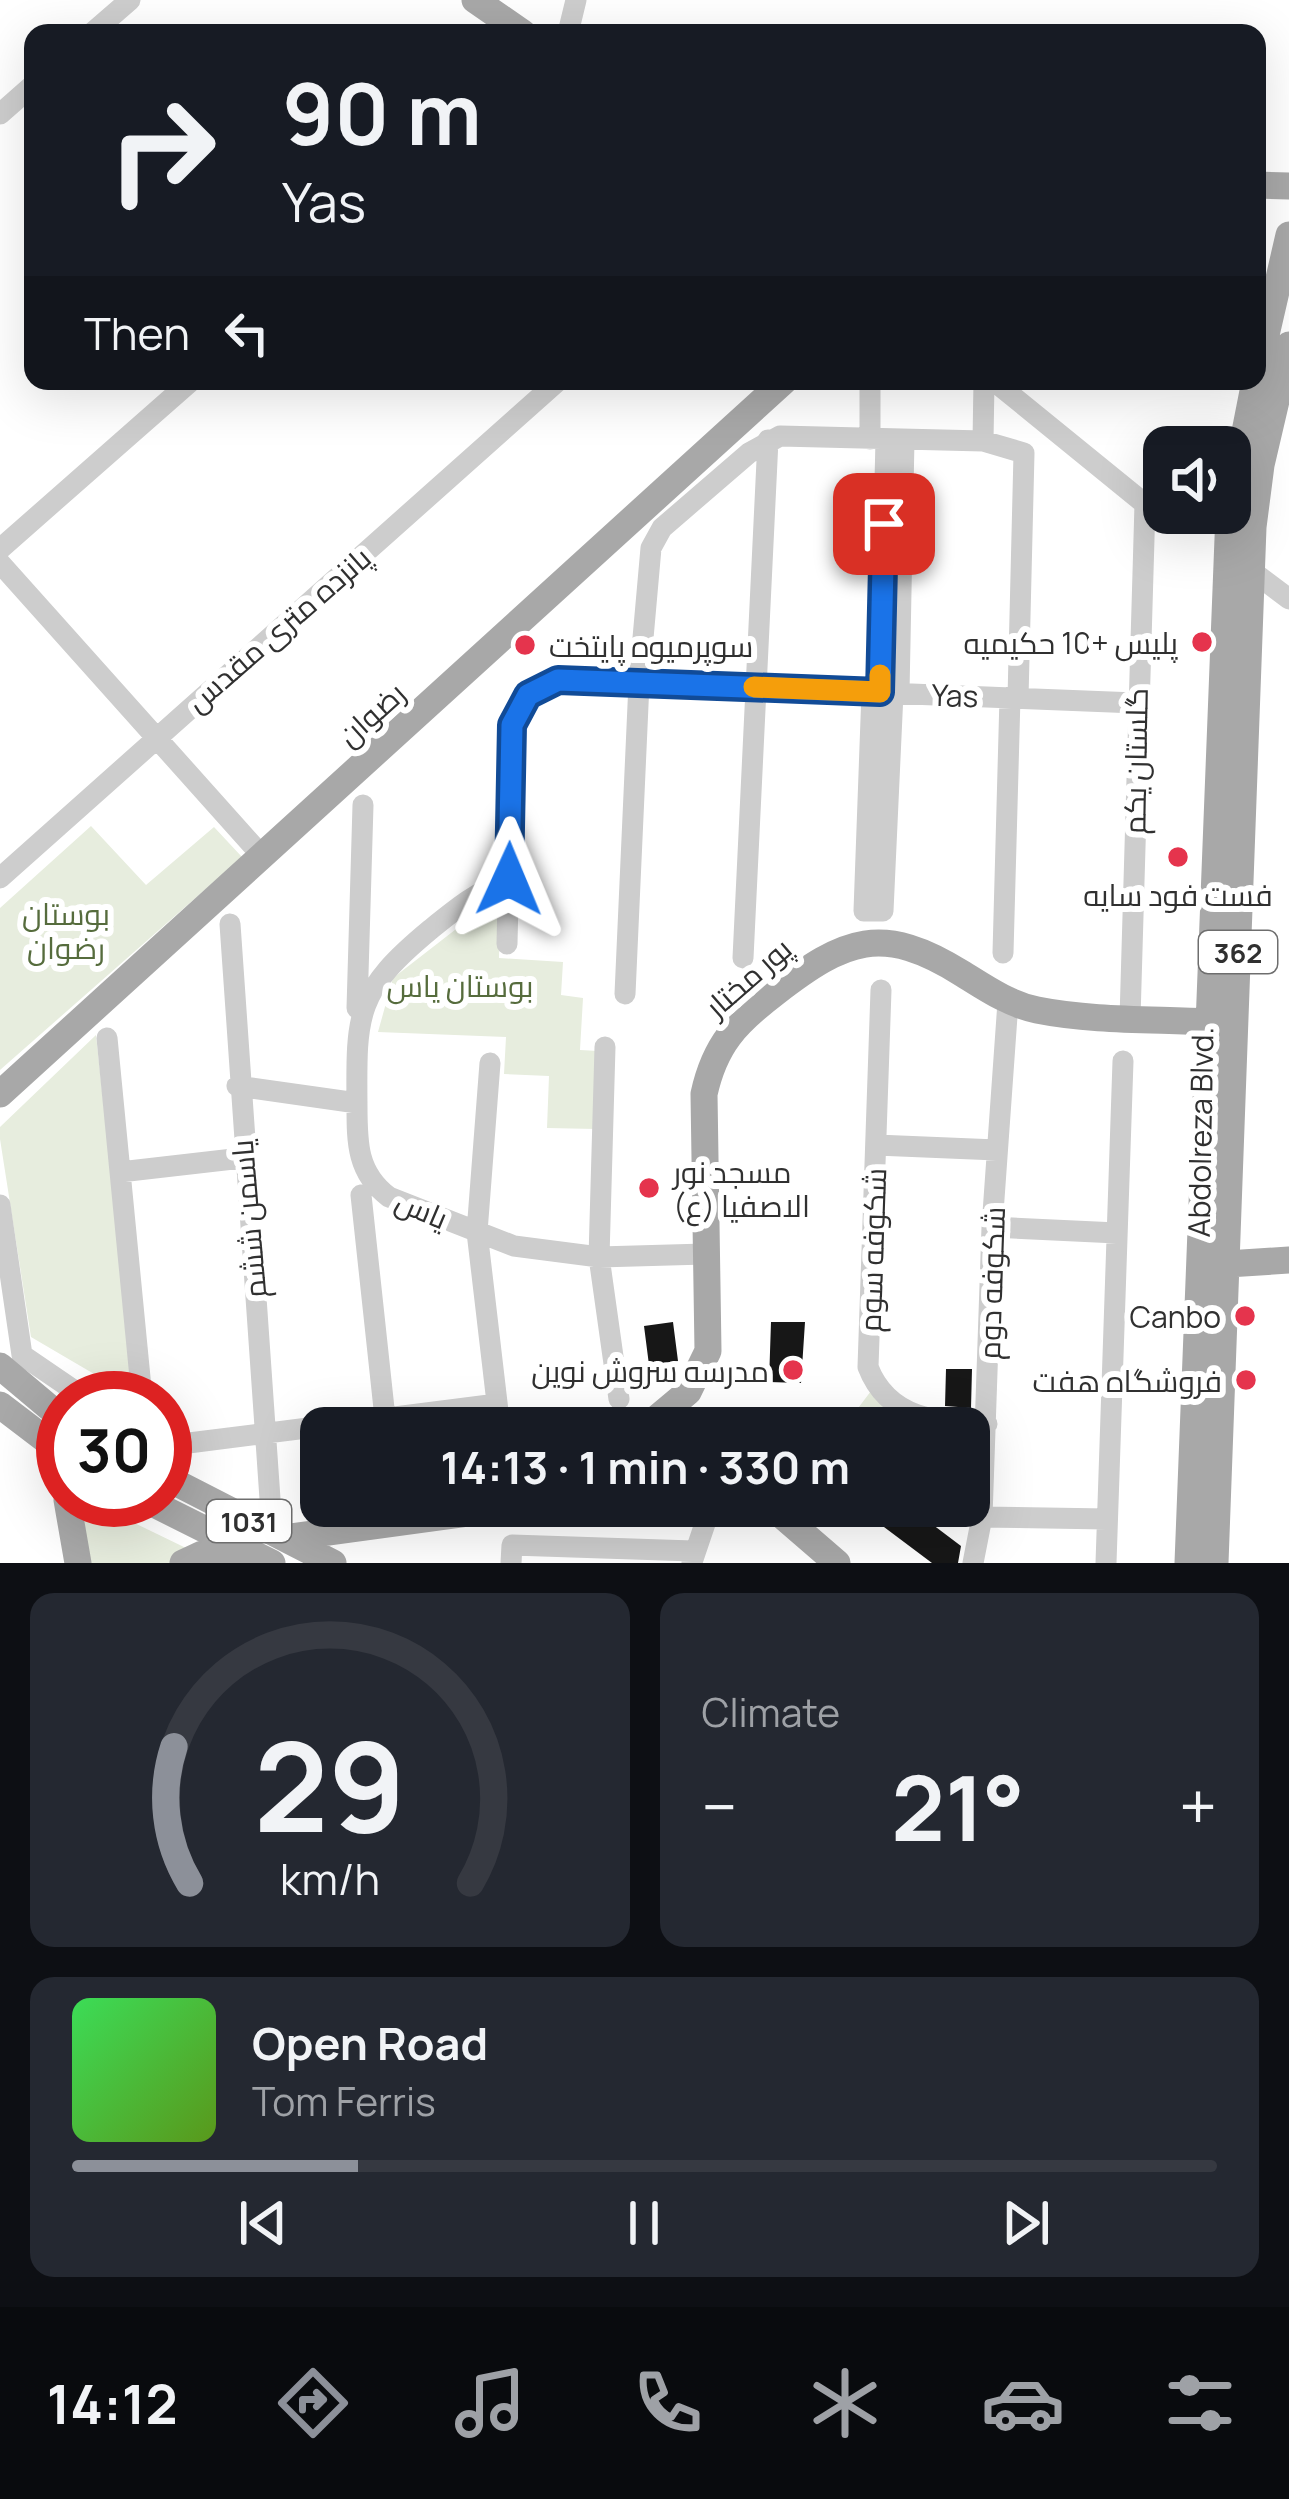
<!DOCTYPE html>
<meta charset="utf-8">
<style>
body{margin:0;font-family:Manrope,Cairo,sans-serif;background:#242831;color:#f1f3f6;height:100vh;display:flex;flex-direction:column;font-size:45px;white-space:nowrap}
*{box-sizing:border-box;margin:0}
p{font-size:39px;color:#9ea1a6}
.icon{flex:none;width:66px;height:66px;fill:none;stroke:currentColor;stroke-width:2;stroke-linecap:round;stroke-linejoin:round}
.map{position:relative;height:1563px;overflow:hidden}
.drawer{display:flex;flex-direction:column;gap:30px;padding:30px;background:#0d0f14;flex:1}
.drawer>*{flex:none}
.guide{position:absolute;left:24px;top:24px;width:1242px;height:366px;border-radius:24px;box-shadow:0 12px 48px #0002;background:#171b24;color:#f1f3f6;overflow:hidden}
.buttons{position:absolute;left:1143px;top:426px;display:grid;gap:24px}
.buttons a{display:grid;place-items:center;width:108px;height:108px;border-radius:24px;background:#171b24;box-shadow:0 12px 48px #0002;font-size:60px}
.speed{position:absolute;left:36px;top:1371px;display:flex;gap:24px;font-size:60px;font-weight:700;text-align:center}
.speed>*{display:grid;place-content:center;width:156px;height:156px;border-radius:50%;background:#171b24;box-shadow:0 12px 48px #0002;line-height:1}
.speed .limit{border:18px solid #d22;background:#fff;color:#111}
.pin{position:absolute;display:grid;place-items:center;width:102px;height:102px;color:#fff;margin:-51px;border-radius:24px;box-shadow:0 6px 18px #0006}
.me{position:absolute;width:132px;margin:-66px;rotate:1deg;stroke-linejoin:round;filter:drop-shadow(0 0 9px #0008)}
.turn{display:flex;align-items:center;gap:42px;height:252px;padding:0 60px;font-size:54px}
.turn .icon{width:156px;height:156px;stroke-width:2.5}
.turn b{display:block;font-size:84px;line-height:102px}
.then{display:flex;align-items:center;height:114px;padding:0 60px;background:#0003;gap:24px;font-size:45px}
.big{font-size:90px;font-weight:700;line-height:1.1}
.drawer .card{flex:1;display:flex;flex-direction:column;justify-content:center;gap:18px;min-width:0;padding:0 42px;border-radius:24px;background:#242831}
.drawer .dial{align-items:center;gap:0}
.dial svg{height:312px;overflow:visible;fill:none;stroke:#363941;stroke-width:7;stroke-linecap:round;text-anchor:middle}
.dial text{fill:#f1f3f6;stroke:none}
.song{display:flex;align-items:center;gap:36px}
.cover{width:144px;height:144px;border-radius:18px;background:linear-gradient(135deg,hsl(130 70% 55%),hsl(90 70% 35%))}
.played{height:12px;border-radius:6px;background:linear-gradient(90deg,#8c9099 25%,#363941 25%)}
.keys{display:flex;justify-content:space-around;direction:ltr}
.heat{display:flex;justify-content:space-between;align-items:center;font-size:66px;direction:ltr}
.drawer .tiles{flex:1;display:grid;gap:30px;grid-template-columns:1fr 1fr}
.card:last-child{grid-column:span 2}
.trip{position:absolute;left:300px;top:1407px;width:690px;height:120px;border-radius:24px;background:#171b24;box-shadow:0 12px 48px #0002;font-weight:700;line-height:120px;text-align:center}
.dock{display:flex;height:192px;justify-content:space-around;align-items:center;background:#090b0e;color:#9ea1a6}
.dock .icon{width:84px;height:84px}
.dock .on{color:#8c9099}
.dock b{font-size:54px;color:#f1f3f6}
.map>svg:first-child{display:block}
.green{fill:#e7edde}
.building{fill:#171717}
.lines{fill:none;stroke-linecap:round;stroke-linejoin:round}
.minor{stroke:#cdcdcd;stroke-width:21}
.major{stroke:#a8a8a8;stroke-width:27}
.route-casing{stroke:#114b97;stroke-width:30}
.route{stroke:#1a73e8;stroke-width:21}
.slow{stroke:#f59e0b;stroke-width:21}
.poi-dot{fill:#e5344d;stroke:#fff;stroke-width:4.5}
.labels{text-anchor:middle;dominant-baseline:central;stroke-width:12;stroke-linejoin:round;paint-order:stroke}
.shield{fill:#fff;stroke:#6e6e6e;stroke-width:3}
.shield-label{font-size:27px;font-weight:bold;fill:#303030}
.street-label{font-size:30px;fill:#303030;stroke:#fff}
.poi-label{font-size:30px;fill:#303030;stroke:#fff;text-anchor:end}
.park-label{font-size:30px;fill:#566c3d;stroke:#fff}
</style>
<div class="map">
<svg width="1289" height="1563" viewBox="0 0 1289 1563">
<rect width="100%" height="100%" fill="#fff"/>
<path class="green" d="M91 826 146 885 214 827 242 857 0 1070V908Z
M500 895 499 958 563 962 561 995 583 998 580 1050 598 1051 596 1129 547 1128 549 1076 504 1074 506 1037 378 1032 393 978Z
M96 1035 135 1398 31 1337 0 1139V1127Z
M871 1391 921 1428H843Z
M81 1500H87L186 1548 173 1563H88Z"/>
<path class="building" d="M673 1322 678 1361 649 1365 644 1326Z
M771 1322H805L801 1383 769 1382Z
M946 1369H972L971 1408 945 1406Z
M856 1506H908L961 1546 958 1563H932Z"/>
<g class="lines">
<path class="minor" d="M92 33 130 0
M568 33 576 0
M0 114 33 85
M994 381 1145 504 1130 1019
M870 439V381
M983 441 984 381
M0 549 191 381
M0 563 263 857
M1252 571 1289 599
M872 692 864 911H883L893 693
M880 692 886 439
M899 693 904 440
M0 878 558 381
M509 879C478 891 457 908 431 929 356 991 356 1012 357 1106 357 1143 357 1173 389 1197L514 1246 599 1257 705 1254
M230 924 271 1513
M507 944 512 725C521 701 534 688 558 680L1136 703
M1003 953 1010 697
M743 958 768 440
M881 990 868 1367C888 1419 938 1423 987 1424
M625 994 639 683 651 548 662 528 749 453 780 436 983 441 1024 453 1018 698
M357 1008 363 805
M107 1038 142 1398
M605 1047 599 1257 619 1399
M490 1063 477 1232 500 1428
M237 1086 357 1103
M876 1145 997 1150
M120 1172 242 1158
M361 1195 386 1427
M0 1205 22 1355 85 1398
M992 1227 1117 1233
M165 1446 497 1404
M394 1506 395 1507
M982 1517 1107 1519
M692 1562 711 1506
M511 1563 512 1545 693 1551
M973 1563 982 1517 992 1227 1008 1002
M1106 1563 1123 1061"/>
<path class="major" d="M475 0 523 33
M1257 185 1289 186
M1257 374 1289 235
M1230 508 1255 381
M0 1094 784 381
M1212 1265 1289 1260
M0 1366 63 1419
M0 1405 63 1453
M645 1428 688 1392 708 1351 704 1094C715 1044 736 1023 775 993 845 939 882 923 963 974 987 989 1009 1004 1037 1010 1092 1021 1153 1019 1210 1022
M165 1477 333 1563
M67 1500 78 1563
M146 1500 272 1563
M771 1506 837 1563
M284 1538 520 1506
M183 1563 213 1549 241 1552
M1188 1563 1229 513
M1215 1563 1253 527 1261 465 1289 345"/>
</g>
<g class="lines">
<g class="route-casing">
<path id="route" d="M509 879 512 725 528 695 558 680 880 692 884 524"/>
</g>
<use href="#route" class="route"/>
<path class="slow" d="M754 687 880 692V675"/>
</g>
<g class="poi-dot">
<circle cx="1202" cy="642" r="12"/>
<circle cx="525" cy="645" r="12"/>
<circle cx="1178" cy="857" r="12"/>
<circle cx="649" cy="1188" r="12"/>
<circle cx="1245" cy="1316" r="12"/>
<circle cx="793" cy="1370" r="12"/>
<circle cx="1246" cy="1380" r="12"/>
</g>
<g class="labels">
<g class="shield">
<rect x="1199" y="931" width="78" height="42" rx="9"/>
<rect x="207" y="1500" width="84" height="42" rx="9"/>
</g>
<g class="shield-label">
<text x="1238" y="952">362</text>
<text x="249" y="1521">1031</text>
</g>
<g class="street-label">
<text transform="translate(278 629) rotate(-41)">پانزده متری مقدس</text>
<text transform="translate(955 695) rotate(2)">Yas</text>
<text transform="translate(371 714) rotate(-42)">رضوان</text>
<text transform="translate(1135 761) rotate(-89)">گلستان یکم</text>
<text transform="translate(748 977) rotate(-41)">پور مختار</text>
<text transform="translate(1200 1132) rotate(-89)">Abdolreza Blvd.</text>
<text transform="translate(422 1209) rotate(23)">یاس</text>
<text transform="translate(248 1219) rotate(-95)">یاسمن ششم</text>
<text transform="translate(872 1250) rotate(-88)">شکوفه سوم</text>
<text transform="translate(991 1283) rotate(-88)">شکوفه دوم</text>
</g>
<g class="poi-label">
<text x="1178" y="642">پلیس +10 حکیمیه</text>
<text x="549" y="645" text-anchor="start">سوپرمیوه پایتخت</text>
<text x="1178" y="894" text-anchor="middle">فست فود سایه</text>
<text x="673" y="1171" text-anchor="start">مسجد نور<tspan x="673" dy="34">الاصفیا (ع)</tspan></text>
<text x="1221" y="1316">Canbo</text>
<text x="769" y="1370">مدرسه سروش نوین</text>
<text x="1222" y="1380">فروشگاه هفت</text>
</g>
<g class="park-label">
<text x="66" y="913">بوستان<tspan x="66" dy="34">رضوان</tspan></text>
<text x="460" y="985">بوستان یاس</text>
</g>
</g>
</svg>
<div class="buttons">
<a><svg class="icon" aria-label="sound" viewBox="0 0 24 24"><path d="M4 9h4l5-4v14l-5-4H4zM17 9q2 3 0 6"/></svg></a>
</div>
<div class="speed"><div class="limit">30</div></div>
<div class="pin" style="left:884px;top:524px;background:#d93025"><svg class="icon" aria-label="arrive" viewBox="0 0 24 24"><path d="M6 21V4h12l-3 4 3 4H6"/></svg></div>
<svg class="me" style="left:509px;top:879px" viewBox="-20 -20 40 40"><path d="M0-17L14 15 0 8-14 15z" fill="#1a73e8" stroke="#fff" stroke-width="4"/></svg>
<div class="trip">14:13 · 1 min · 330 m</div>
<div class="guide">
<div class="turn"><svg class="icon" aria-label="right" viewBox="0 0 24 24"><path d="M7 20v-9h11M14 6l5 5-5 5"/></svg><div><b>90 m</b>Yas</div></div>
<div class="then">Then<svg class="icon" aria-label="left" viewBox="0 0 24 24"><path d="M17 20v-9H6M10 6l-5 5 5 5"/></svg></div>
</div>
</div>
<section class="drawer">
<div class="tiles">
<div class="card dial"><svg viewBox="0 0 100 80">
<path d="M14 69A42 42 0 1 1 86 69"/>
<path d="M14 69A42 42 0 0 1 10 34" stroke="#8c9099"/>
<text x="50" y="56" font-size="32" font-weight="700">29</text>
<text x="50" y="72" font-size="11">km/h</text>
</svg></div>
<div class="card"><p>Climate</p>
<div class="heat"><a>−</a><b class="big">21°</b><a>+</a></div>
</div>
<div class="card">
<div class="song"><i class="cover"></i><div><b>Open Road</b><p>Tom Ferris</p></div></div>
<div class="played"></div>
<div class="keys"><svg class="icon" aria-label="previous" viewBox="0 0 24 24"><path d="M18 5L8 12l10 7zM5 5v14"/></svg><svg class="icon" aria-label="pause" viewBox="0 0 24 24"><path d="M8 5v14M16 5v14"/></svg><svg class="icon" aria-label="next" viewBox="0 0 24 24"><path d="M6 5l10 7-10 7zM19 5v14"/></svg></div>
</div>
</div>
</section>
<nav class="dock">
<b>14:12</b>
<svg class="icon on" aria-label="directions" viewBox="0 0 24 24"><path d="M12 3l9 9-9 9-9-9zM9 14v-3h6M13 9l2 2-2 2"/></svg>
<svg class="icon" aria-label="music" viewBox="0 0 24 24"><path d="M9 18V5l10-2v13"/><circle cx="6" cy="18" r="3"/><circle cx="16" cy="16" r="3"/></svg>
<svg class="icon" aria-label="phone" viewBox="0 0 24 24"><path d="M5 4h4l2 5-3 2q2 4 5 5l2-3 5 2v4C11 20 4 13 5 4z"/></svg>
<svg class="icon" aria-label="climate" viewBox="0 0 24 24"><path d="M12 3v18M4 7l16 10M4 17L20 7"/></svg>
<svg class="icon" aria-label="car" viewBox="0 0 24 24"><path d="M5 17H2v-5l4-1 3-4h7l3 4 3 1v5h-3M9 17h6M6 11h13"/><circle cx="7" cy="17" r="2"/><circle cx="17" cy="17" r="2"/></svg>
<svg class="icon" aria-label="filters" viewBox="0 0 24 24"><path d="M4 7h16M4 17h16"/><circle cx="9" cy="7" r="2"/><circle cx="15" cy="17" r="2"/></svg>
</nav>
